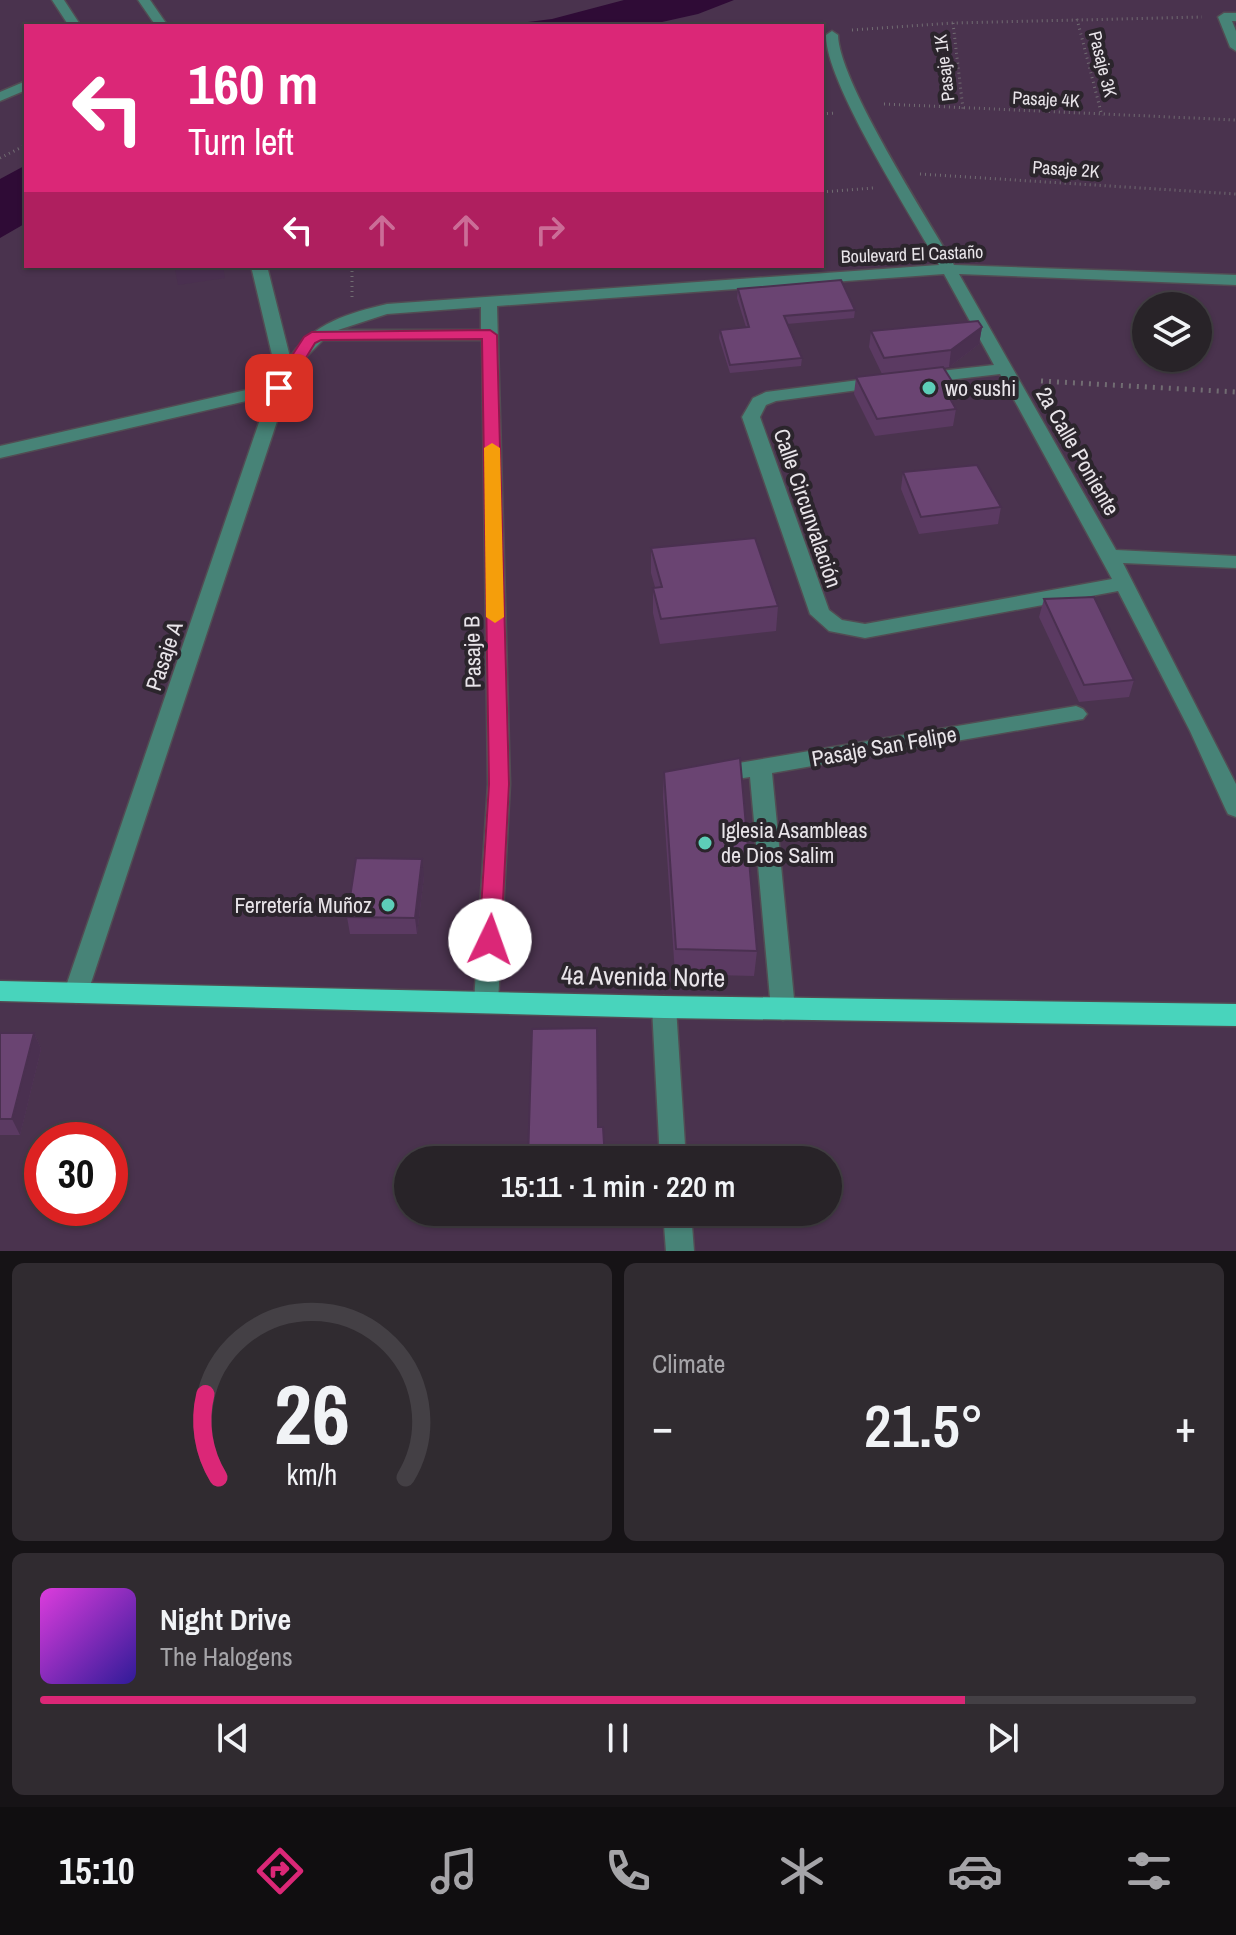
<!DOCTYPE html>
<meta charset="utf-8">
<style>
body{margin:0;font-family:"Archivo Narrow",sans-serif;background:#302b30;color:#f1f3f6;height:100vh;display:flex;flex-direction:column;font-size:30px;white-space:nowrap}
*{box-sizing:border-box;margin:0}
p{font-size:26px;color:#a5a4a8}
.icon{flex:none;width:44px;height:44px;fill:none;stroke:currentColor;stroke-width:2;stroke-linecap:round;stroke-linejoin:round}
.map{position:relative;height:1251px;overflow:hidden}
.side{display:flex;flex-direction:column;gap:12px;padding:12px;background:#161316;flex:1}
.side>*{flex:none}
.banner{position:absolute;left:24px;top:24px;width:800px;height:244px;border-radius:0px;box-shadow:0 2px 6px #0004,0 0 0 2px #444045;background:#db2777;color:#fff;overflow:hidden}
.fabs{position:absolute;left:1132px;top:292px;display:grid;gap:16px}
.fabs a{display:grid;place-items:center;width:80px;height:80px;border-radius:50%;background:#282328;box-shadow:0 2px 6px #0004,0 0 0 2px #444045;font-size:40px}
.speed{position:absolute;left:24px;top:1122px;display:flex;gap:16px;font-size:40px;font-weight:700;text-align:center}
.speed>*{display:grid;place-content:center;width:104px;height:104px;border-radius:50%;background:#282328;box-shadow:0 2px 6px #0004,0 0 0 2px #444045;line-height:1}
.speed .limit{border:12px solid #d22;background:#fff;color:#111}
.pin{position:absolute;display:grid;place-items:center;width:68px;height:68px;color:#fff;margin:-34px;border-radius:16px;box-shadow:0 4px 12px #0006}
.me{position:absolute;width:88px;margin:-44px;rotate:3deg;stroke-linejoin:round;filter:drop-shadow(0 0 6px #0008)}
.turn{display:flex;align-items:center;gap:28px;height:168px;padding:0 32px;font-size:36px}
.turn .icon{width:104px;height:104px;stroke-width:2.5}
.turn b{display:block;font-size:56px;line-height:68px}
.lanes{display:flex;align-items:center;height:76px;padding:0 32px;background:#0003;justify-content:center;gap:40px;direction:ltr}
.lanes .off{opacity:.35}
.big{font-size:60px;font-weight:600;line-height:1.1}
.side .tile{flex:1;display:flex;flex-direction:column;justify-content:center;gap:12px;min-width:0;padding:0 28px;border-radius:12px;background:#302b30}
.side .dial{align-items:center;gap:0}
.dial svg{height:208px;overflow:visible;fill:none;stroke:#444045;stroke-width:7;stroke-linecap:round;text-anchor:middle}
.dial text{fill:#f1f3f6;stroke:none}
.song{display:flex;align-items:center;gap:24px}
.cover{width:96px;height:96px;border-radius:12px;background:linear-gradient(135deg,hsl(300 70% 55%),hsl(250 70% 35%))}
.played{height:8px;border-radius:4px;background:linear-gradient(90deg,#db2777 80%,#444045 80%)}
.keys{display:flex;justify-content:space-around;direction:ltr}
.heat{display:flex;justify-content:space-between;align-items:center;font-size:44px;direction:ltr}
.side .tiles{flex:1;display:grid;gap:12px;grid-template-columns:1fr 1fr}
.tile:last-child{grid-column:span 2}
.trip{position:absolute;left:394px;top:1146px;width:448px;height:80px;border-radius:40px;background:#282328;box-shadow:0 2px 6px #0004,0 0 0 2px #444045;font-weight:600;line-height:80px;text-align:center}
.menu{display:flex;height:128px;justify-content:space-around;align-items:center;background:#100e10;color:#a5a4a8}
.menu .icon{width:56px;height:56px}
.menu .active{color:#db2777}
.menu b{font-size:36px;color:#f1f3f6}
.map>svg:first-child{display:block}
.green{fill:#4a334e;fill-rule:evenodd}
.water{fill:#2f0b36}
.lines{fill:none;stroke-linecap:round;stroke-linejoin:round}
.minor-casing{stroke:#524c53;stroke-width:3}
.major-casing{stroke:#524c53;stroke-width:3}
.path-far1{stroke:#716c72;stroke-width:3;stroke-dasharray:1 4;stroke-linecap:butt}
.path{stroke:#716c72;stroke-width:5;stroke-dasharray:2 6;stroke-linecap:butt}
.minor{fill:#478377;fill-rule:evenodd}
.major{fill:#48d4bc;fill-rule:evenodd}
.wall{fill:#5b3a62}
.shaded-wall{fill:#4a3050}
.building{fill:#6a4472;stroke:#4a3050;stroke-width:2}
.route{fill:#db2777;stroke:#8e194d;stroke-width:2}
.slow{fill:#f59e0b}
.poi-dot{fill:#5dceb8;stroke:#2b252c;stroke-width:3}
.labels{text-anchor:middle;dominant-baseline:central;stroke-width:8;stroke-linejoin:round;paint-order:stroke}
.far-street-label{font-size:18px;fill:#e8e4e9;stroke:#2b252c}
.poi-label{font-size:22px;fill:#e8e4e9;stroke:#2b252c;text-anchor:start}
.street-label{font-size:22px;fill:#e8e4e9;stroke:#2b252c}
.near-street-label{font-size:26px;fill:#e8e4e9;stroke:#2b252c}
</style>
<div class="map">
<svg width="1236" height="1251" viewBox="0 0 1236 1251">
<rect width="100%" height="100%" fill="#352f36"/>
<path class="green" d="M0 0H1236V1251H0ZM26 26H822V266H26ZM1146 306H1198V358H1146ZM42 1140H110V1208H42ZM408 1160H828V1212H408Z"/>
<path class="water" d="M624 0H734L698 14 644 26H496L552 19Z
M26 165V223L0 238V179Z"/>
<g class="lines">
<g class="minor-casing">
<path id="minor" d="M52 0H64L81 26H69Z
M138 0H150L168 26H156Z
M1224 13H1236V21H1232L1236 31V51L1230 47 1218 17Z
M832 31 838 35C839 82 927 217 954 265L1236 275V285L959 274 1116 550 1236 556V568L1123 563 1236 784V817L1228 814 1225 808 1190 731 1118 591 865 638 829 631 810 614 742 417 753 398 766 392 882 377 888 378 890 382 888 386 776 401 766 405 760 417 829 610 842 620 865 624 1112 579 1000 374 922 383 914 378 922 373 994 365 944 274 497 306 510 784 498 1002 495 1010 486 1013 477 1010 474 1002 488 784 482 340H323L305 358 288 388 88 992 85 999 76 1003 67 999 64 992 268 396 0 458V446L273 384 277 376 251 266H267L290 357C313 323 349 313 387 304L939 265C912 217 825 82 826 35ZM481 307V330H338L387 314Z
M26 81V90L0 101V92Z
M1076 706 1083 709 1087 714 1083 719 772 773 795 1009 792 1017 783 1020 774 1017 771 1009 750 777 717 782 709 780 706 774 709 768Z
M664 996 673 999 676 1007 686 1160H660L652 1007 655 999Z
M663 1212H691L694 1251H666Z"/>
</g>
<g class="major-casing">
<path id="major" d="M0 981 664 996 1236 1004V1026L664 1018 0 1001Z"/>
</g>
<path class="path-far1" d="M1077 19 1102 116
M953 23 963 109
M852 30 953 23 1202 17
M884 104 1236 120
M822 114 835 113
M0 158 26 145
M920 174 1236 194
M822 192 873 188
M352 266V297"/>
<path class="path" d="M1041 381 1236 392"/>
<use href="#minor" class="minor"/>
<use href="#major" class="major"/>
</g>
<path class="wall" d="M738 289 855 310 854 318 787 324 802 358 801 366 730 373 719 338 720 330 746 327 737 298Z
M982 327 979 344 949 367 943 368 955 386 952 402 956 409 953 426 875 436 854 394 856 377 882 374 869 347 871 331Z
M903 472 1001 507 998 524 919 534 901 489Z
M651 548 778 606 776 631 660 644 653 613V588L655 587 651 573Z
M1044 599 1134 680 1129 697 1079 702 1039 617Z
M664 772 757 951 754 976 675 974 663 797Z
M424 876 417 934H350L347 917Z
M0 1033H34L41 1049 20 1135H0Z"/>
<path class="shaded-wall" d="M196 266H223L225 278 178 285 175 269Z
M982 327 979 344 949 367 951 350Z
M422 859 424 876 417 934 415 918Z
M34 1033 41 1049 20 1135 12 1119Z"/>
<path class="building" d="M174 266H196L175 269Z
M841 280 855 310 784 316 802 358 730 365 720 330 749 327 738 289Z
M978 321 982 327 951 350 884 358 871 331Z
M943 367 955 386 944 388 956 409 877 419 856 377Z
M977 465 1001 507 921 517 903 472Z
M755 538 778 606 661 619 653 588 662 587 651 548Z
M1094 597 1134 680 1084 685 1044 599Z
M740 758 757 951 676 949 664 772Z
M356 858 422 859 415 918 347 917Z
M597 1028 598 1127H603L605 1160H528L532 1029Z
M0 1033H34L12 1119H0Z"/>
<path class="route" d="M490 330 497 335 509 784 501 940 498 946 490 949 482 946 479 940 489 784 482 339 321 340 315 343 285 392 279 393 271 388 304 337 312 332Z"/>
<path class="slow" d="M492 443 500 448 504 617 495 623 486 617 484 448Z"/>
<g class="poi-dot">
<circle cx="929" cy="388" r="8"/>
<circle cx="705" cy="843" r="8"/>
<circle cx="388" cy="905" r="8"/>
</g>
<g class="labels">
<g class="far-street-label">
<text transform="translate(1103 64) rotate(76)">Pasaje 3K</text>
<text transform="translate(944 68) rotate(-97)">Pasaje 1K</text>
<text transform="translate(1046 99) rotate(3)">Pasaje 4K</text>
<text transform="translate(1066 169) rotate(4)">Pasaje 2K</text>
<text transform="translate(912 254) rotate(-2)">Boulevard El Castaño</text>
</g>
<g class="poi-label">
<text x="945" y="388">wo sushi</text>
<text x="721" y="830">Iglesia Asambleas<tspan x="721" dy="25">de Dios Salim</tspan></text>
<text x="372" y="905" text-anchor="end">Ferretería Muñoz</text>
</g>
<g class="street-label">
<text transform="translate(1078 451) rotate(60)">2a Calle Poniente</text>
<text transform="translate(808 508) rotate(71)">Calle Circunvalación</text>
<text transform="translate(472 652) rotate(-91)">Pasaje B</text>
<text transform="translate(164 656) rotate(-71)">Pasaje A</text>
<text transform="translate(884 746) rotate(-10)">Pasaje San Felipe</text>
</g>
<g class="near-street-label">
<text transform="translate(643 976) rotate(1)">4a Avenida Norte</text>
</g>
</g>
</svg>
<div class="fabs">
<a><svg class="icon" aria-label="layers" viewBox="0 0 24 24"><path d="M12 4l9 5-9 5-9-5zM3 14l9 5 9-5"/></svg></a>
</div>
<div class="speed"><div class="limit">30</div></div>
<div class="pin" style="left:279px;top:388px;background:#d93025"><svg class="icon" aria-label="arrive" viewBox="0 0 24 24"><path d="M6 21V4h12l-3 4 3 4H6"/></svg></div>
<svg class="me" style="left:490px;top:940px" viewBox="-20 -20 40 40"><circle r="19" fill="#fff"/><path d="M0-13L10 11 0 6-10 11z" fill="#db2777"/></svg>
<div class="trip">15:11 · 1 min · 220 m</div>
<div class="banner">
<div class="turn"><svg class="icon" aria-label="left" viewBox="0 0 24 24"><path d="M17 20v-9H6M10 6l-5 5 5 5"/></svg><div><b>160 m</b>Turn left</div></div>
<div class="lanes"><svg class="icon" aria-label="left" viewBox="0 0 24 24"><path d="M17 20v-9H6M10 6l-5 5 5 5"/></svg><svg class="icon off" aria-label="ahead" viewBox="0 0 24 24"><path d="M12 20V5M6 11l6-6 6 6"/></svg><svg class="icon off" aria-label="ahead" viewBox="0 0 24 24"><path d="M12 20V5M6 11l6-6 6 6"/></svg><svg class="icon off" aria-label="right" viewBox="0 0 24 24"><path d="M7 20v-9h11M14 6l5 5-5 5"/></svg></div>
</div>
</div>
<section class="side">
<div class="tiles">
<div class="tile dial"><svg viewBox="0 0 100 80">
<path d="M14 69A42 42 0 1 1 86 69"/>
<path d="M14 69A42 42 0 0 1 9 37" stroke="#db2777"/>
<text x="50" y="56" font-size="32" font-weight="700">26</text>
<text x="50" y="72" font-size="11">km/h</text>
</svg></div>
<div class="tile"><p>Climate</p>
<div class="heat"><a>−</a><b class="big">21.5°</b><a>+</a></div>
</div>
<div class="tile">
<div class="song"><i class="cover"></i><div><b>Night Drive</b><p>The Halogens</p></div></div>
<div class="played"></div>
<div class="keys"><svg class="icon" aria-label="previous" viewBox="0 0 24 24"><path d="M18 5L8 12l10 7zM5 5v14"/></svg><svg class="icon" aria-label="pause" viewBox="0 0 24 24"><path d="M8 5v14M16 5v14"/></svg><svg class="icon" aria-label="next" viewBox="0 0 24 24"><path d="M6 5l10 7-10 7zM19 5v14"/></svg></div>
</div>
</div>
</section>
<nav class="menu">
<b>15:10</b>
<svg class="icon active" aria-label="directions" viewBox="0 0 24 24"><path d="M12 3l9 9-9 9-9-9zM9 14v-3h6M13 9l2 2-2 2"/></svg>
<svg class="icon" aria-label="music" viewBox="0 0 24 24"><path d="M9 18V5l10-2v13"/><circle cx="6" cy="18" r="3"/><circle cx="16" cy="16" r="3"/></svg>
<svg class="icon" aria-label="phone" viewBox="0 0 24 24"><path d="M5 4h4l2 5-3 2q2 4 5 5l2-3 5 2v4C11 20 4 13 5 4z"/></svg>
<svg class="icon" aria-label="climate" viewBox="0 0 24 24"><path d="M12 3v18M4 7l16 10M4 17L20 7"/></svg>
<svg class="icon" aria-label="car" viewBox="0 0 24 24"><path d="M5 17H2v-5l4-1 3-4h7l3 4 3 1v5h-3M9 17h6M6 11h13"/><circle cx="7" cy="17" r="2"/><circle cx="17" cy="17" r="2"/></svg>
<svg class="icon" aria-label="filters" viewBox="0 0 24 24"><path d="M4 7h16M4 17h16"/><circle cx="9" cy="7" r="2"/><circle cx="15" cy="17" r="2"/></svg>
</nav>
